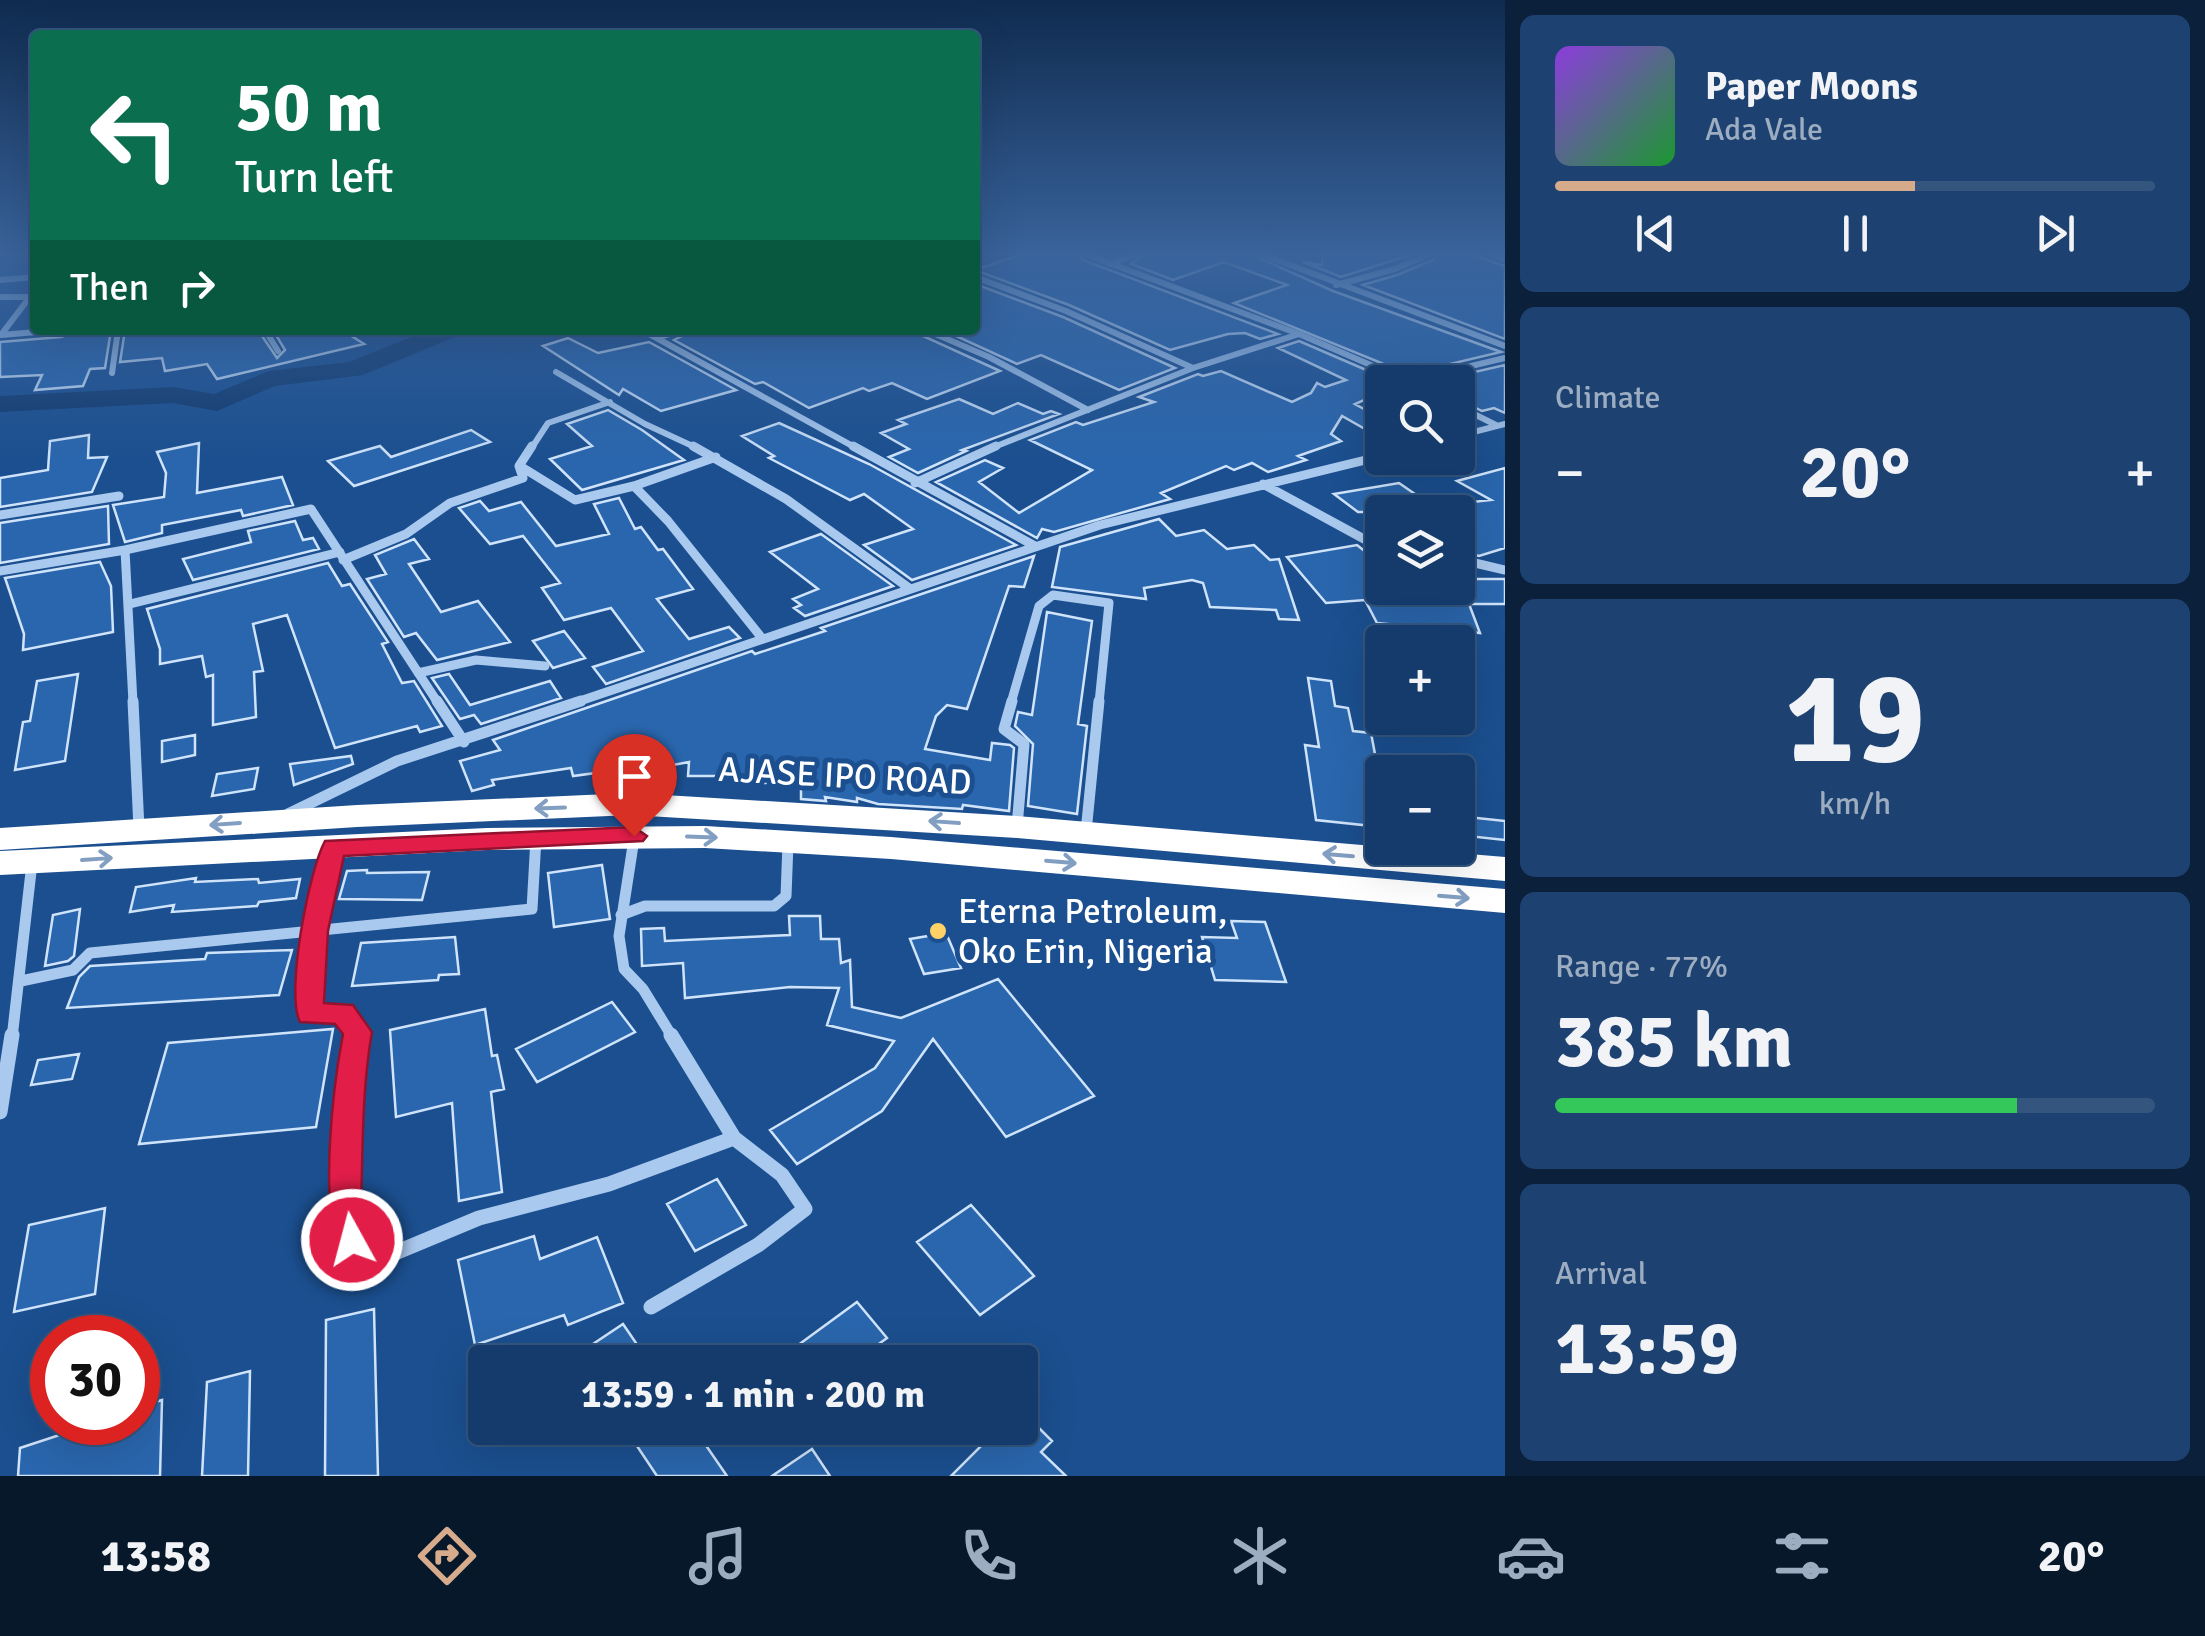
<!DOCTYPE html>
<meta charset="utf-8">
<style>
body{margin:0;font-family:Signika,sans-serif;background:#1d4271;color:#f1f3f6;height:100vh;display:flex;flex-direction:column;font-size:38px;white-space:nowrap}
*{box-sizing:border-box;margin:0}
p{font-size:32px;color:#9dadc1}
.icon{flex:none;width:55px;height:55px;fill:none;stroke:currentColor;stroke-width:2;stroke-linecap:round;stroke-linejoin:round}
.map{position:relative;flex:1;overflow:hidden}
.details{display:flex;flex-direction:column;gap:15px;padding:15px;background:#0b203b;width:700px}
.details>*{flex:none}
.hud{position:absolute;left:30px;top:30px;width:950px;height:305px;border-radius:10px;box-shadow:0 10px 40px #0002,0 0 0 2px #33557e;background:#0b6e4f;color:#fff;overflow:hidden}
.buttons{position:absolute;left:1365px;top:365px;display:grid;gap:20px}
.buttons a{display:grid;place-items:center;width:110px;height:110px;border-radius:10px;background:#143b6b;box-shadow:0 10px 40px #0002,0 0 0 2px #33557e;font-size:50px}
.speed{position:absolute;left:30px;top:1315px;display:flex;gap:20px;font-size:50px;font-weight:700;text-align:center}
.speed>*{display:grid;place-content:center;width:130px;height:130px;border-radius:50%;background:#143b6b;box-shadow:0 10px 40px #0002,0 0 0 2px #33557e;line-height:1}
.speed .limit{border:15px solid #d22;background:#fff;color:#111}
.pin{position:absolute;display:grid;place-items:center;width:85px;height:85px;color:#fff;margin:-102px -42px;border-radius:50% 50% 50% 0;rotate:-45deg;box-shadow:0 0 10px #0007}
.pin .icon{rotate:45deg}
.me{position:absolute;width:110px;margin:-55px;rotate:353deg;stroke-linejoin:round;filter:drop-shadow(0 0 8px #0008)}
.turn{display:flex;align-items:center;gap:35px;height:210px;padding:0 40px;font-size:45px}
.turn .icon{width:130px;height:130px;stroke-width:2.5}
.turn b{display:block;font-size:70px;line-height:85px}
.then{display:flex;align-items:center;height:95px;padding:0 40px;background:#0003;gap:20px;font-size:38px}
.big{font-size:75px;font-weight:700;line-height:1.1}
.details .tile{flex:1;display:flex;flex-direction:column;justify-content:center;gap:15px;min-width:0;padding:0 35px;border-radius:15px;background:#1d4271}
.details .dial{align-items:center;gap:0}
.dial b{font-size:130px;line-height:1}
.song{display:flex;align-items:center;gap:30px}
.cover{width:120px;height:120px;border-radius:15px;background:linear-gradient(135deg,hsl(270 70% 55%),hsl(130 70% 35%))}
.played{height:10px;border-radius:5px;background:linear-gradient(90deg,#d6ab8b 60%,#33557e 60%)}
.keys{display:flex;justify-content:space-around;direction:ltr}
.heat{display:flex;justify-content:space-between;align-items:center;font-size:55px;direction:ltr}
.charge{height:15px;border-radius:8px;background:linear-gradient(90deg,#34c759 77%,#33557e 0)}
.trip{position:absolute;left:468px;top:1345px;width:570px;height:100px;border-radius:10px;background:#143b6b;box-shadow:0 10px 40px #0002,0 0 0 2px #33557e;font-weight:700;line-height:100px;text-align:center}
.tab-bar{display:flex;height:160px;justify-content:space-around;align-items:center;background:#08182b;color:#9dadc1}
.tab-bar .icon{width:70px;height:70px}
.tab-bar .active{color:#d6ab8b}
.tab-bar b{font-size:45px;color:#f1f3f6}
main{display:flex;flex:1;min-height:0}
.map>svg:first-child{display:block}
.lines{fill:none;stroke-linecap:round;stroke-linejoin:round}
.river{fill:#123a6d;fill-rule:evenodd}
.building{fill:#2a66ad;stroke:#cfe3fa;stroke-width:2.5}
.street-far3{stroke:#a9c9ee;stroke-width:6}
.street-far2{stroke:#a9c9ee;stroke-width:9}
.street-far1{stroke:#a9c9ee;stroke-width:11}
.street{stroke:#a9c9ee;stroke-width:15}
.highway{fill:#fff;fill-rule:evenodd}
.oneway{stroke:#829ec1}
.route{fill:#e11d48;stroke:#92132f;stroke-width:2.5}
.poi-dot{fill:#ffd166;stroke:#1b4f8f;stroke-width:4}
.labels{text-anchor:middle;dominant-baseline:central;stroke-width:10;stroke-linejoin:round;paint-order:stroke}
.street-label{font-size:35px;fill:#fff;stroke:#1b4f8f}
.poi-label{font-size:35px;fill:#fff;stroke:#1b4f8f;text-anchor:start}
</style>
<main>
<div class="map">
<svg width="1505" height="1476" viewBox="0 0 1505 1476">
<rect width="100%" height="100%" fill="#1b4f8f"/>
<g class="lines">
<path class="river" d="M429 330H464L460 335 363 375 275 386 217 411 173 403 0 412V396L173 387 214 394 269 371 349 362Z"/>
</g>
<path class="building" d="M1022 254H1078L1083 260 1278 334 1260 339 1245 333 1228 334 1170 350 1069 305 975 270Z
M1145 254H1250L1333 291 1501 352 1408 374 1234 303 1287 285 1224 262 1173 280 1131 264Z
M1323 254H1413L1341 277 1303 262 1322 265Z
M1437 254H1470L1505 266V339L1363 285 1397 275 1433 260Z
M975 284 1063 317 1175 368 1119 390 1041 355 1017 364 943 330H975Z
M81 330H111L105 368 90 369 83 386 35 390 42 375 0 377V342L61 337Z
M125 330H258L277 358 285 350 273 330H342L364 344 217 379 207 364 165 371 162 358 120 362Z
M694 330H919L923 336 1000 371 927 399 892 383 869 391 863 388 809 408 763 382 755 384 674 340Z
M568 338 598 353 649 342 736 390 661 411 623 389 619 395 543 346Z
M1299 341 1394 382H1382V392L1355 404 1382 419V431L1372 433 1342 416 1331 434 1341 441 1298 456 1306 460 1268 472 1252 463 1234 470 1226 466 1161 493 1170 499 1054 532 1042 529 1037 538 936 482 985 460 1003 468 979 482 1019 513 1092 470 1030 440 1076 422 1083 425 1154 402 1139 397 1198 374 1203 376 1221 371 1292 402 1311 393 1317 383 1325 387 1346 380 1278 348Z
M1505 365V413L1494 408 1482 411 1458 399V382H1431Z
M959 399 993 414 1018 403 1043 414 1051 411 1059 414 962 450 966 451 918 473 889 457 909 449 881 433 906 424 898 420Z
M608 410 642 430 684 460 582 490 550 459 592 446 567 424Z
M779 423 869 464 1016 545 912 580 864 545 913 529 864 494 850 500 769 458 774 456 742 436Z
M471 430 490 442 354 486 328 461 380 446 391 457Z
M89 435 88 458 107 457 92 492 0 507V478L48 470 50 441Z
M199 443 197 493 282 477 293 505 243 516 241 510 162 525V533L125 542 113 505 164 497 166 473 157 452Z
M1505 468V548L1479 556 1458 551V527L1465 525 1463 503 1491 500 1457 481Z
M1399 483 1441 512H1358L1334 494Z
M619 498 635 529 641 527 658 550 663 549 693 589 657 599 689 639 729 627 740 638 606 684 593 667 643 651 611 608 564 620 542 588 560 583 523 536 490 544 459 508 480 501 489 511 521 502 556 546 609 534 594 504Z
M108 506 109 544 0 563V523Z
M1159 519 1176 536 1204 530 1227 549 1254 545 1270 560 1279 559 1299 620 1279 619 1276 610 1210 607 1203 583 1192 580 1144 588 1146 599 1052 587 1060 547Z
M295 521 303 540 313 538 319 549 193 580 183 559 251 542 248 531Z
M821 534 893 586 805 616 794 608 801 605 793 599 818 589 770 552Z
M414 539 429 559 409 564 441 612 478 601 510 642 437 660 416 633 404 637 367 579 386 574 375 555Z
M1357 545 1382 565V588H1458V579H1505V604H1469L1480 633 1377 623 1365 600 1326 603 1287 557Z
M1034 556 1024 587 1009 586 967 709 947 705 936 716 925 749 990 760 992 743 1010 745 1014 748 1009 811 963 805 962 809 878 804 857 798V802L825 797 826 801 801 799V780L752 784 750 776H688L689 762 619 775 618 770 573 776 571 768 492 780 494 785 472 791 460 761 500 750 493 740 752 651 755 654 825 631 821 628Z
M100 562 111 586 113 632 23 650 24 634 5 578Z
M328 563 342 586 350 584 388 642 382 644 402 683 414 681 442 726 420 732 417 726 335 748 287 615 253 624 263 671 254 672 256 717 213 725V675L206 677 202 656 160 664V649L147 609Z
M1047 612 1092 621 1078 724 1087 726 1077 814 1028 806 1033 744 1015 726 1018 712 1032 715Z
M564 631 585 658 553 668 533 641Z
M78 674 65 761 15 770 23 722 30 721 37 681Z
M449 674 470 705 550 681 561 698 481 724 474 715 460 719 432 678Z
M1308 678 1331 681 1335 706 1348 708 1353 731 1371 733 1382 791V827L1316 820 1305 745 1319 747Z
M195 735V755L162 762V741Z
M351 756 353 764 294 785 290 764Z
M258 768 254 789 212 796 217 774Z
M1458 816 1505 821V840L1458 835Z
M602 865 610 919 554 927 548 873Z
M367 870V873L429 872 422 900 339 899 347 871Z
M196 878 195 882 258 879 259 883 300 879 296 898 259 902 257 906 172 912 174 905 130 912 136 887Z
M80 909 74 956 68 961 45 966 53 915Z
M789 916H820L821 939H839L841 963 850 960 852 1007 901 1018 998 979 1094 1096 1006 1137 933 1039 882 1111 797 1164 770 1130 875 1068 894 1041 827 1025 839 988 790 987 685 998 683 963 642 966 641 929 664 928 665 941 790 935Z
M1231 921 1265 922 1286 982 1215 980 1202 937 1237 938Z
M946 933 961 968 924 974 910 939Z
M455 937 459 974 439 975 438 980 352 986 361 943Z
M292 950 279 995 67 1008 79 977 90 966 205 959 207 953Z
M612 1002 635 1032 537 1082 516 1049Z
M485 1009 492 1056 497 1055 504 1089 491 1092 502 1192 459 1201 452 1103 396 1117 390 1030Z
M333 1029 316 1127 139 1144 168 1043Z
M79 1054 72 1079 31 1085 38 1060Z
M717 1179 746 1225 695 1251 667 1204Z
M971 1205 1034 1276 980 1315 917 1242Z
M105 1208 95 1294 14 1312 29 1225Z
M534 1236 540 1259 597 1237 623 1303 568 1325 564 1315 475 1345 458 1260Z
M857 1302 887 1338 854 1362H775Z
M374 1309 378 1476H325L326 1320Z
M623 1324 649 1362H566Z
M250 1371 248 1476H202L207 1382Z
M162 1400 160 1476H18L20 1448 99 1422H138V1407Z
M1020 1409 1052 1441 1041 1452 1066 1476H951L999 1428H1020Z
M625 1428H694L727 1476H657Z
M812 1449 830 1476H772Z"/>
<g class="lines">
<path class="street-far3" d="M1085 254 1299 334 1410 382
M1261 254 1505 346
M1490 254 1505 259
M1110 264 1138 254
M975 277 1066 311 1193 368
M0 280 35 277
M1336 285 1395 269 1430 254
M0 297H34
M29 298 1 335 60 330
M265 330 278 351
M642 330 858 449
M926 330 989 357 1088 410
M659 337 683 330
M556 372 645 424 699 449
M112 373 118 330
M1408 381 1505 358
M1458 406 1496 425
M1458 436 1505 424
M531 449 548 423 610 402
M989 449 1193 368 1299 334"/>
<path class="street-far2" d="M693 446 786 499 909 588
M853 446 1035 546
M520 466 575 500 634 486 716 457
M915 483 996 446
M1263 484 1364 539 1382 543
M634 486 668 521 761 637
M0 515 119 496
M125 550 133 703
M1458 559 1505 570
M343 560 406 534 450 503 523 478 519 466 532 446
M0 571 125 550 311 509 438 703
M130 604 340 552
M418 673 476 660 545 666
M574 703 1100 525 1382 456
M1011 703 1039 606 1053 595 1109 603 1099 703"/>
<path class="street-far1" d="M133 701 139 829
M437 701 464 742
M1012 701 1004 729 1024 744 1017 827
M288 814 397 761 581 701
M1086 832 1099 701
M634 839 619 936 624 969 643 989 673 1038
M334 847 314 951 311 1015 342 1013 358 1032 357 1038
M621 915 645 906H774L786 896 788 843
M21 981 73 970 90 953 532 909 536 838
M12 1038 32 863"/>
<path class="street" d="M357 1035 352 1064 345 1213 359 1268 479 1218 609 1184 734 1138
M0 1112 12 1035
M651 1307 758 1245 805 1209 782 1175 734 1138 671 1035"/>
<path class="highway" d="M631 793 1017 816 1505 857V881L1017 838 631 815 357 827 0 850V828L357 805Z
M705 826 891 837 1505 889V913L891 859 705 848 487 850 0 875V851L487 828Z"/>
</g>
<defs><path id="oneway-shaft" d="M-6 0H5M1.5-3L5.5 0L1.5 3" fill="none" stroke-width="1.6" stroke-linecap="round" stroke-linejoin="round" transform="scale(2.5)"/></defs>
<g class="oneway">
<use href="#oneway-shaft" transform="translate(550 808) rotate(178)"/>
<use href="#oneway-shaft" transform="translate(944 822) rotate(-176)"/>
<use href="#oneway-shaft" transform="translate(225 824) rotate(176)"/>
<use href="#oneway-shaft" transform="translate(702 837) rotate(2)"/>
<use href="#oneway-shaft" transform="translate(1338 855) rotate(-175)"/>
<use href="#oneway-shaft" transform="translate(97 859) rotate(-4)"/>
<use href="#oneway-shaft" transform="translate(1061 862) rotate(5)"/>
<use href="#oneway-shaft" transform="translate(1454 897) rotate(5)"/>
</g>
<linearGradient id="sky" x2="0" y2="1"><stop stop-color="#0f2b4f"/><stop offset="0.55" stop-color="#39639b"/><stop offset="1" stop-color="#39639b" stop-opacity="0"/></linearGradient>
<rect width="1505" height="461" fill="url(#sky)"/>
<path class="route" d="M634 827 647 836 643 841 344 856 328 931 324 1003 353 1005 372 1032C362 1088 363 1148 361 1205 361 1222 371 1235 363 1251L352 1255 340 1251C319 1204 333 1086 343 1034L335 1024 300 1022C285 994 309 870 325 841Z"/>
<circle class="poi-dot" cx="938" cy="931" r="10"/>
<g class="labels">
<g class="street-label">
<text transform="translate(845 776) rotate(3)">AJASE IPO ROAD</text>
</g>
<g class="poi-label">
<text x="958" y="911">Eterna Petroleum,<tspan x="958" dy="40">Oko Erin, Nigeria</tspan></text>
</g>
</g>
</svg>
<div class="buttons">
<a><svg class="icon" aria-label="search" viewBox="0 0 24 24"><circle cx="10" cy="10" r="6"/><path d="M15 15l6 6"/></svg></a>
<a><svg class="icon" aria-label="layers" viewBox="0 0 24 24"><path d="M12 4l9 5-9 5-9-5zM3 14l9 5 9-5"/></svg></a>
<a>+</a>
<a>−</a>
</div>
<div class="speed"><div class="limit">30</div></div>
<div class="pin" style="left:634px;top:836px;background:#d93025"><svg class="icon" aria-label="arrive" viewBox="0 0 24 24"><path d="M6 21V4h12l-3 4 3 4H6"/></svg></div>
<svg class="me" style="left:352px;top:1240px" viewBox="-20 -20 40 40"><circle r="17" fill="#e11d48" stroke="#fff" stroke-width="3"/><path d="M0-11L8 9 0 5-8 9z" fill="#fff"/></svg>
<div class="trip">13:59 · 1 min · 200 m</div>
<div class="hud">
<div class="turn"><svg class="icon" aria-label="left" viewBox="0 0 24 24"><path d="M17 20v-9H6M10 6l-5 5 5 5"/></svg><div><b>50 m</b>Turn left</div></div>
<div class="then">Then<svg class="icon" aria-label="right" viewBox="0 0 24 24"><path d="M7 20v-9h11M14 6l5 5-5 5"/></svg></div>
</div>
</div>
<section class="details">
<div class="tile">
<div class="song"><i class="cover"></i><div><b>Paper Moons</b><p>Ada Vale</p></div></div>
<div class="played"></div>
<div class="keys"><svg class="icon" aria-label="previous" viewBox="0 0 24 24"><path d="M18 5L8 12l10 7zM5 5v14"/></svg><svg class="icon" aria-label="pause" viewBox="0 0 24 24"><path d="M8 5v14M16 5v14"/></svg><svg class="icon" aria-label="next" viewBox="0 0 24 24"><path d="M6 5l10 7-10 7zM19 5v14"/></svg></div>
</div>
<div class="tile"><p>Climate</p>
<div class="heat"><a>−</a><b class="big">20°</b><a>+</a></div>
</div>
<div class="tile dial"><b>19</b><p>km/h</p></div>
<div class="tile"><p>Range · 77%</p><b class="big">385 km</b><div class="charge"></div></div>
<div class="tile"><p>Arrival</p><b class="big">13:59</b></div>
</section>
</main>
<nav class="tab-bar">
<b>13:58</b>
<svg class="icon active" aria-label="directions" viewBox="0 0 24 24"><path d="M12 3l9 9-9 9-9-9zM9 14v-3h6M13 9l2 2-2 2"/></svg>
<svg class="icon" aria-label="music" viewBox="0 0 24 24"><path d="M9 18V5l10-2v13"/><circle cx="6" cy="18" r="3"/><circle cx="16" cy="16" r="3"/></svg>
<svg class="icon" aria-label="phone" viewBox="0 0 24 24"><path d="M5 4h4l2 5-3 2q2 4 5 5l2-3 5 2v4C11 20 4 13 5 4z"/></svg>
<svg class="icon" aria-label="climate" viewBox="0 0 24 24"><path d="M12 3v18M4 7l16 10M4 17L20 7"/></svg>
<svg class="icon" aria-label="car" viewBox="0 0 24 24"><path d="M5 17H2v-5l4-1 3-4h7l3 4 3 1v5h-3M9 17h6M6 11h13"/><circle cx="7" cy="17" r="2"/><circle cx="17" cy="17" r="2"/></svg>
<svg class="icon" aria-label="filters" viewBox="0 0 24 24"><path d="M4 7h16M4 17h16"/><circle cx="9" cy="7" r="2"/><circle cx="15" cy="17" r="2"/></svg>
<b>20°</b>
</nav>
